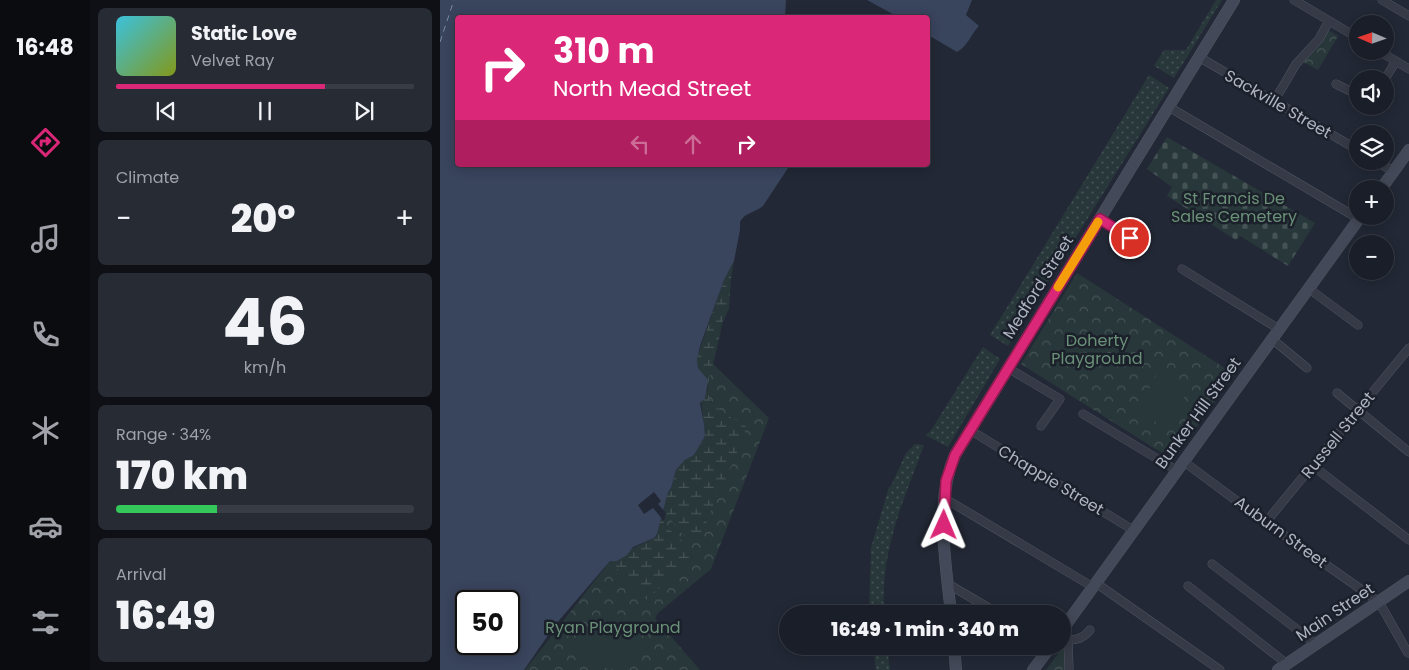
<!DOCTYPE html>
<meta charset="utf-8">
<style>
body{margin:0;font-family:Poppins,sans-serif;background:#272b34;color:#f1f3f6;height:100vh;display:flex;flex-direction:column;font-size:19px;white-space:nowrap}
*{box-sizing:border-box;margin:0}
p{font-size:16px;color:#9fa2a8}
.icon{flex:none;width:28px;height:28px;fill:none;stroke:currentColor;stroke-width:2;stroke-linecap:round;stroke-linejoin:round}
.map{position:relative;flex:1;overflow:hidden}
.drawer{display:flex;flex-direction:column;gap:8px;padding:8px;background:#0e1016;width:350px}
.drawer>*{flex:none}
.hud{position:absolute;left:15px;top:15px;width:475px;height:152px;border-radius:5px;box-shadow:0 2px 12px #0003,0 0 0 1px #383c45;background:#db2777;color:#fff;overflow:hidden}
.needle{width:32px;rotate:272deg}
.tools{position:absolute;left:909px;top:15px;display:grid;gap:10px}
.tools a{display:grid;place-items:center;width:45px;height:45px;border-radius:50%;background:#1a1e28;box-shadow:0 2px 12px #0003,0 0 0 1px #383c45;font-size:25px}
.speed{position:absolute;left:15px;top:590px;display:flex;gap:10px;font-size:25px;font-weight:700;text-align:center}
.speed>*{display:grid;place-content:center;width:65px;height:65px;border-radius:50%;background:#1a1e28;box-shadow:0 2px 12px #0003,0 0 0 1px #383c45;line-height:1}
.speed .limit{border:2px solid #111;border-radius:8px;background:#fff;color:#111}
.pin{position:absolute;display:grid;place-items:center;width:42px;height:42px;color:#fff;margin:-21px;border:2px solid #fff;border-radius:50%;box-shadow:0 1px 5px #0007}
.me{position:absolute;width:55px;margin:-28px;rotate:1deg;stroke-linejoin:round;filter:drop-shadow(0 0 4px #0008)}
.turn{display:flex;align-items:center;gap:18px;height:105px;padding:0 15px;font-size:22px}
.turn .icon{width:65px;height:65px;stroke-width:2.5}
.turn b{display:block;font-size:35px;line-height:42px}
.lanes{display:flex;align-items:center;height:48px;padding:0 15px;background:#0003;justify-content:center;gap:25px;direction:ltr}
.lanes .off{opacity:.35}
.big{font-size:38px;font-weight:800;line-height:1.1}
.drawer .card{flex:1;display:flex;flex-direction:column;justify-content:center;gap:8px;min-width:0;padding:0 18px;border-radius:8px;background:#272b34}
.drawer .dial{align-items:center;gap:0}
.dial b{font-size:65px;line-height:1}
.song{display:flex;align-items:center;gap:15px}
.cover{width:60px;height:60px;border-radius:8px;background:linear-gradient(135deg,hsl(190 70% 55%),hsl(70 70% 35%))}
.played{height:5px;border-radius:2px;background:linear-gradient(90deg,#db2777 70%,#383c45 70%)}
.keys{display:flex;justify-content:space-around;direction:ltr}
.heat{display:flex;justify-content:space-between;align-items:center;font-size:28px;direction:ltr}
.charge{height:8px;border-radius:4px;background:linear-gradient(90deg,#34c759 34%,#383c45 0)}
.trip{position:absolute;left:339px;top:605px;width:292px;height:50px;border-radius:25px;background:#1a1e28;box-shadow:0 2px 12px #0003,0 0 0 1px #383c45;font-weight:800;line-height:50px;text-align:center}
main{display:flex;flex:1;min-height:0}
.menu{display:flex;flex-direction:column;width:90px;justify-content:space-around;align-items:center;background:#0a0c10;color:#9fa2a8}
.menu .icon{width:35px;height:35px}
.menu .selected{color:#db2777}
.menu b{font-size:22px;color:#f1f3f6}
.map>svg:first-child{display:block}
.grass{fill:url(#grass-dots)}
.wetland{fill:url(#wetland-marsh)}
.cemetery{fill:url(#cemetery-stones)}
.park{fill:url(#park-crowns)}
.garden{fill:#28383a}
.water{fill:#39445d;fill-rule:evenodd}
.pier{fill:#222835}
.lines{fill:none;stroke-linecap:round;stroke-linejoin:round}
.ferry{stroke:#7b89a8;stroke-width:1;stroke-dasharray:6 5;stroke-linecap:butt}
.street-casing{stroke:#505561;stroke-width:9}
.secondary-casing{stroke:#505561;stroke-width:12}
.street{stroke:#363a46;stroke-width:8}
.secondary{stroke:#444959;stroke-width:11}
.route-casing{stroke:#8e194d;stroke-width:12}
.route{stroke:#db2777;stroke-width:9}
.slow{stroke:#f59e0b;stroke-width:9}
.labels{text-anchor:middle;dominant-baseline:central;stroke-width:5;stroke-linejoin:round;paint-order:stroke}
.street-label{font-size:16px;fill:#b0b5c3;stroke:#1b202b}
.park-label{font-size:16px;fill:#6a9177;stroke:#1b202b}
</style>
<main>
<nav class="menu">
<b>16:48</b>
<svg class="icon selected" aria-label="directions" viewBox="0 0 24 24"><path d="M12 3l9 9-9 9-9-9zM9 14v-3h6M13 9l2 2-2 2"/></svg>
<svg class="icon" aria-label="music" viewBox="0 0 24 24"><path d="M9 18V5l10-2v13"/><circle cx="6" cy="18" r="3"/><circle cx="16" cy="16" r="3"/></svg>
<svg class="icon" aria-label="phone" viewBox="0 0 24 24"><path d="M5 4h4l2 5-3 2q2 4 5 5l2-3 5 2v4C11 20 4 13 5 4z"/></svg>
<svg class="icon" aria-label="climate" viewBox="0 0 24 24"><path d="M12 3v18M4 7l16 10M4 17L20 7"/></svg>
<svg class="icon" aria-label="car" viewBox="0 0 24 24"><path d="M5 17H2v-5l4-1 3-4h7l3 4 3 1v5h-3M9 17h6M6 11h13"/><circle cx="7" cy="17" r="2"/><circle cx="17" cy="17" r="2"/></svg>
<svg class="icon" aria-label="filters" viewBox="0 0 24 24"><path d="M4 7h16M4 17h16"/><circle cx="9" cy="7" r="2"/><circle cx="15" cy="17" r="2"/></svg>
</nav>
<section class="drawer">
<div class="card">
<div class="song"><i class="cover"></i><div><b>Static Love</b><p>Velvet Ray</p></div></div>
<div class="played"></div>
<div class="keys"><svg class="icon" aria-label="previous" viewBox="0 0 24 24"><path d="M18 5L8 12l10 7zM5 5v14"/></svg><svg class="icon" aria-label="pause" viewBox="0 0 24 24"><path d="M8 5v14M16 5v14"/></svg><svg class="icon" aria-label="next" viewBox="0 0 24 24"><path d="M6 5l10 7-10 7zM19 5v14"/></svg></div>
</div>
<div class="card"><p>Climate</p>
<div class="heat"><a>−</a><b class="big">20°</b><a>+</a></div>
</div>
<div class="card dial"><b>46</b><p>km/h</p></div>
<div class="card"><p>Range · 34%</p><b class="big">170 km</b><div class="charge"></div></div>
<div class="card"><p>Arrival</p><b class="big">16:49</b></div>
</section>
<div class="map">
<svg width="969" height="670" viewBox="0 0 969 670">
<defs>
<pattern id="grass-dots" width="8" height="8" patternUnits="userSpaceOnUse" patternTransform="scale(1.25)"><rect width="8" height="8" fill="#28383a"/><path d="M2 2h.1M6 6h.1" fill="none" stroke="#455355" stroke-width="1.8" stroke-linecap="round"/></pattern>
<pattern id="wetland-marsh" width="20" height="14" patternUnits="userSpaceOnUse" patternTransform="scale(1.25)"><rect width="20" height="14" fill="#28383a"/><path d="M1 5h8M5 5V1M11 12h8M15 12V8" fill="none" stroke="#455355"/></pattern>
<pattern id="cemetery-stones" width="16" height="16" patternUnits="userSpaceOnUse" patternTransform="scale(1.25)"><rect width="16" height="16" fill="#28383a"/><path d="M2 7V4a2 2 0 0 1 4 0v3zM10 15v-3a2 2 0 0 1 4 0v3z" fill="#455355"/></pattern>
<pattern id="park-crowns" width="20" height="18" patternUnits="userSpaceOnUse" patternTransform="scale(1.25)"><rect width="20" height="18" fill="#28383a"/><path d="M2 6a3 3 0 1 1 6 0M12 15a3 3 0 1 1 6 0" fill="none" stroke="#455355"/></pattern>
</defs>
<rect width="100%" height="100%" fill="#222835"/>
<path class="grass" d="M776 0H782L734 78 714 66 724 50H746Z
M709 75 729 88 568 346 550 335Z
M543 347 560 359 508 447 485 435 490 432Z
M475 444 484 445C463 502 440 551 444 614H429L431 548 449 487 452 484 466 453Z
M433 646H447L450 670H436Z"/>
<path class="wetland" d="M294 261 291 278 289 309 282 323 280 335 267 389 272 403 306 426 303 440 277 496 254 557 236 572 207 601 170 561H177L193 548 214 538 217 534 228 491 231 488 236 470 245 460 254 455 265 436 257 360 258 354 284 280Z"/>
<path class="cemetery" d="M727 137 875 223 848 266 802 237 800 236 796 240 727 196 732 187 707 169Z"/>
<path class="park" d="M888 30 898 36 878 70 863 62 879 46Z
M637 273 794 374 733 460 581 364Z
M273 364 329 418 271 569 218 613 215 618 260 670H85L170 561 207 600 236 572 254 557V555L241 539 239 541 213 508 218 504 245 537 261 536 277 496 303 440 306 426C292 418 266 407 268 388 268 380 271 372 273 364Z
M626 643V670H606Z"/>
<path class="garden" d="M718 372 749 389 727 428 700 413 710 395 707 393Z
M172 608 209 646C202 654 193 667 182 670 161 670 142 660 130 645Z"/>
<path class="water" d="M0 0H346L345 17 18 18V165H350L323 206C315 213 305 212 300 222V230L294 261 284 280 260 346 257 360 258 368 268 380 265 398 260 403 264 424 265 436 254 455 245 460 236 470 231 488 228 492 217 534 214 538 193 547 187 555 177 561H170L116 624 84 670H0ZM26 601H69V644H26Z
M427 0H532L526 15 539 26C531 34 528 46 517 52L488 35V18L458 17Z"/>
<path class="pier" d="M214 492 221 501 218 504 226 513 224 521 213 508 204 514 198 505Z"/>
<g class="lines">
<path class="ferry" d="M0 42 14 0"/>
<g class="street-casing">
<path id="street" d="M854 0 918 38
M942 0 969 16
M939 51 969 69
M759 57 918 150
M945 79 956 61
M896 84 918 95
M839 93 856 64 879 39 889 21
M729 107 919 219
M927 109 929 106
M936 161 953 171
M660 219 702 246
M742 269 839 329
M868 288 918 325
M832 339 867 368
M568 368 620 399 601 426
M897 393 969 452
M643 414 736 470
M530 430 693 530
M743 461 817 516 939 602 968 653 969 652
M873 466 969 540
M504 498 653 587
M826 522 969 348
M772 564 876 644
M656 583 780 670
M508 584 559 614
M748 586 847 664
M622 638C633 642 643 639 650 630
M628 640 629 670"/>
</g>
<g class="secondary-casing">
<path id="secondary" d="M941 189 969 150
M511 614C506 563 494 502 515 455L794 0
M622 630 921 216
M514 646 516 670
M593 670 611 646
M838 670 969 581"/>
</g>
<use href="#street" class="street"/>
<use href="#secondary" class="secondary"/>
</g>
<g class="lines">
<g class="route-casing">
<path id="route" d="M504 525 506 481 515 455 660 219 690 238"/>
</g>
<use href="#route" class="route"/>
<path class="slow" d="M618 287 658 222"/>
</g>
<g class="labels">
<g class="street-label">
<text transform="translate(838 104) rotate(30)">Sackville Street</text>
<text transform="translate(598 287) rotate(-58)">Medford Street</text>
<text transform="translate(758 413) rotate(-54)">Bunker Hill Street</text>
<text transform="translate(898 435) rotate(-51)">Russell Street</text>
<text transform="translate(611 480) rotate(31)">Chappie Street</text>
<text transform="translate(841 532) rotate(36)">Auburn Street</text>
<text transform="translate(895 612) rotate(-34)">Main Street</text>
</g>
<g class="park-label">
<text x="794" y="198">St Francis De<tspan x="794" dy="18">Sales Cemetery</tspan></text>
<text x="657" y="340">Doherty<tspan x="657" dy="18">Playground</tspan></text>
<text x="173" y="627">Ryan Playground</text>
</g>
</g>
</svg>
<div class="tools">
<a><svg class="needle" viewBox="-14 -14 28 28"><path d="M0-13l5 13h-10z" fill="#e53935"/><path d="M0 13l5-13h-10z" fill="#9fa2a8"/></svg></a>
<a><svg class="icon" aria-label="sound" viewBox="0 0 24 24"><path d="M4 9h4l5-4v14l-5-4H4zM17 9q2 3 0 6"/></svg></a>
<a><svg class="icon" aria-label="layers" viewBox="0 0 24 24"><path d="M12 4l9 5-9 5-9-5zM3 14l9 5 9-5"/></svg></a>
<a>+</a>
<a>−</a>
</div>
<div class="speed"><div class="limit">50</div></div>
<div class="pin" style="left:690px;top:238px;background:#d93025"><svg class="icon" aria-label="arrive" viewBox="0 0 24 24"><path d="M6 21V4h12l-3 4 3 4H6"/></svg></div>
<svg class="me" style="left:504px;top:525px" viewBox="-20 -20 40 40"><path d="M0-17L14 15 0 8-14 15z" fill="#db2777" stroke="#fff" stroke-width="4"/></svg>
<div class="trip">16:49 · 1 min · 340 m</div>
<div class="hud">
<div class="turn"><svg class="icon" aria-label="right" viewBox="0 0 24 24"><path d="M7 20v-9h11M14 6l5 5-5 5"/></svg><div><b>310 m</b>North Mead Street</div></div>
<div class="lanes"><svg class="icon off" aria-label="left" viewBox="0 0 24 24"><path d="M17 20v-9H6M10 6l-5 5 5 5"/></svg><svg class="icon off" aria-label="ahead" viewBox="0 0 24 24"><path d="M12 20V5M6 11l6-6 6 6"/></svg><svg class="icon" aria-label="right" viewBox="0 0 24 24"><path d="M7 20v-9h11M14 6l5 5-5 5"/></svg></div>
</div>
</div>
</main>
